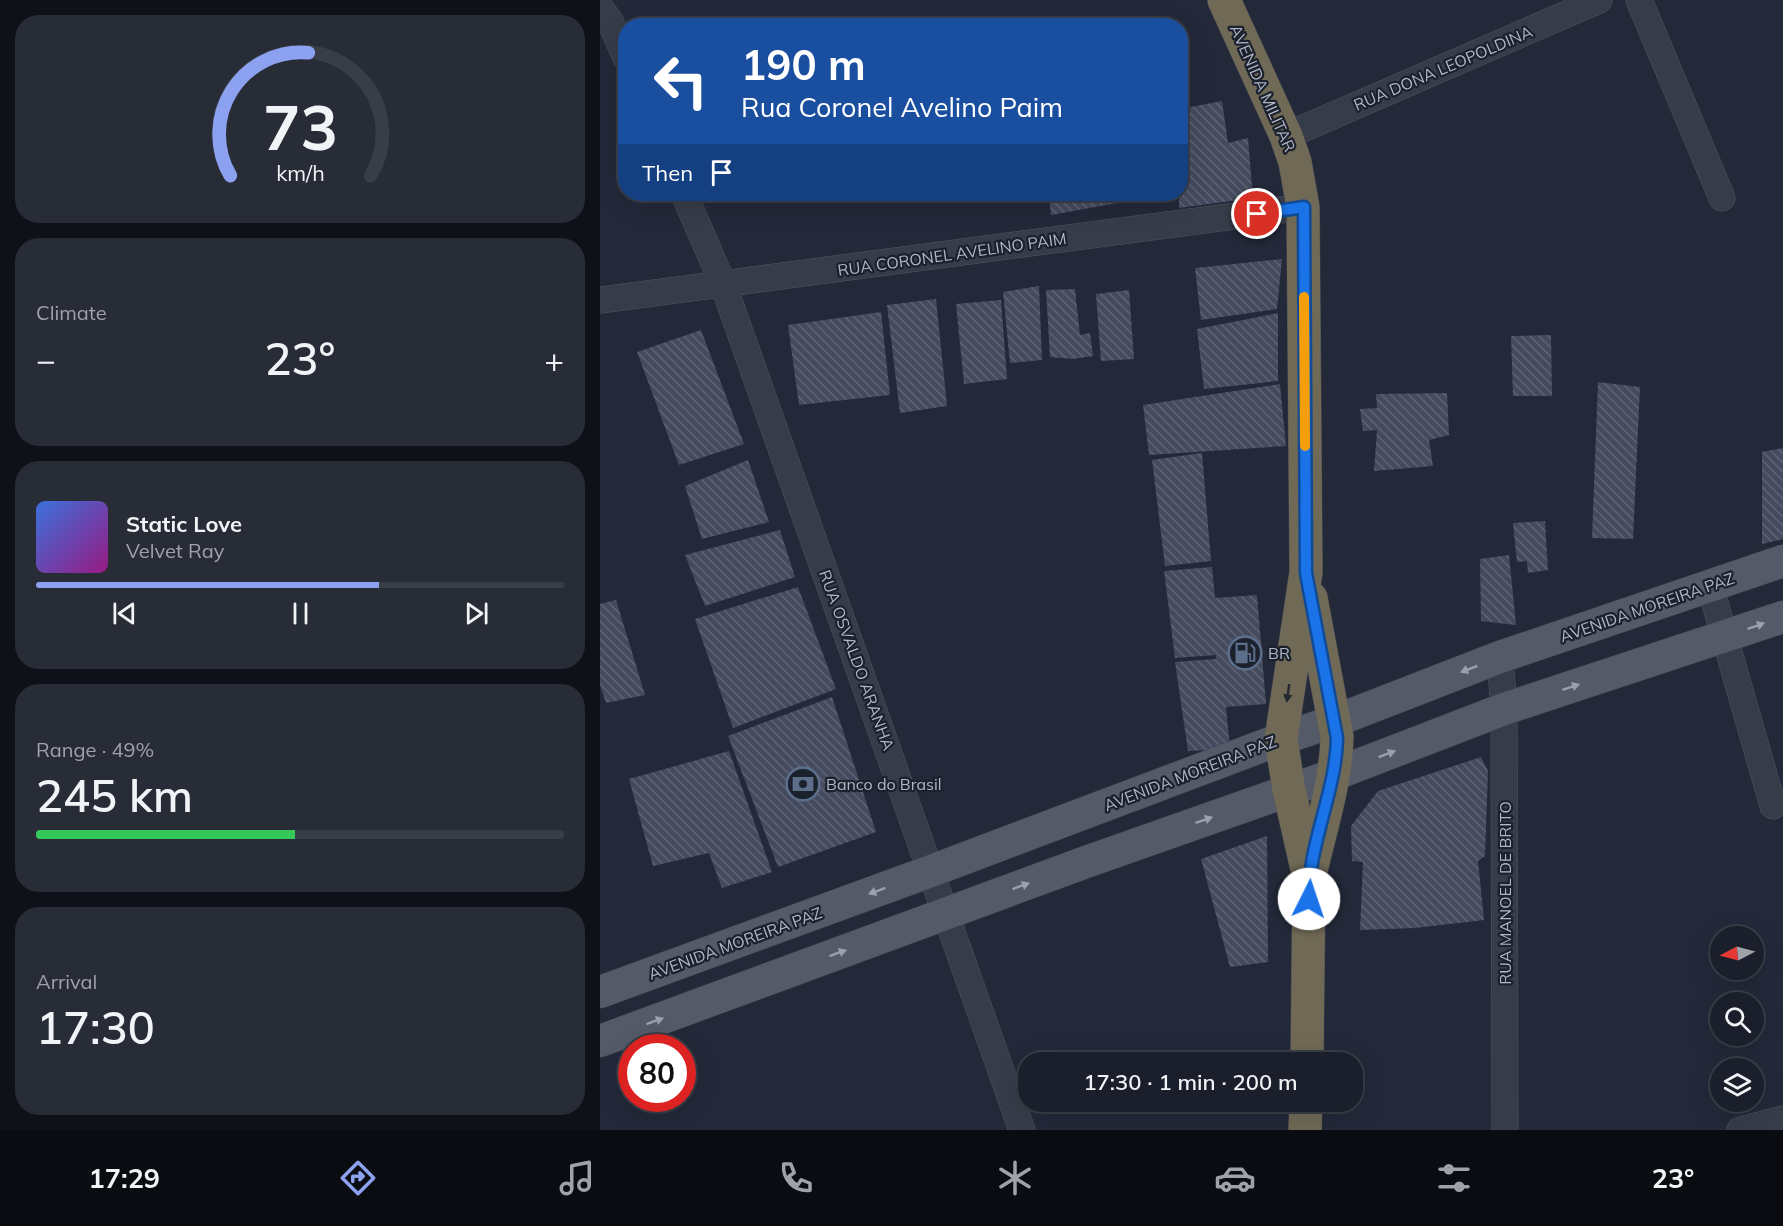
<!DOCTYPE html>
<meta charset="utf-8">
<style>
body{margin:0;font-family:Mulish,sans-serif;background:#272c37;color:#f1f3f6;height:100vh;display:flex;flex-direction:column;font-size:22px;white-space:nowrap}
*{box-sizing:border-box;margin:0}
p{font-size:20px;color:#9fa2a9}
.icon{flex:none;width:33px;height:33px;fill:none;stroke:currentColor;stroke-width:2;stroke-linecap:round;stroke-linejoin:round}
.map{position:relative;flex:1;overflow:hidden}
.details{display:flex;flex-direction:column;gap:15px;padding:15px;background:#0e1118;width:600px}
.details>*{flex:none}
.top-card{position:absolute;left:18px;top:18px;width:570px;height:183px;border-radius:24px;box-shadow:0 6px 24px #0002,0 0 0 2px #383d47;background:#1a4fa0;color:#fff;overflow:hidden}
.needle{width:39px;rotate:264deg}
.controls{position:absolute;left:1110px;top:926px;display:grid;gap:12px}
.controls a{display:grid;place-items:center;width:54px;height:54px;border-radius:50%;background:#1a1f2b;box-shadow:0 6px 24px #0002,0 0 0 2px #383d47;font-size:30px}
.speed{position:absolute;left:18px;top:1034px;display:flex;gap:12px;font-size:30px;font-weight:700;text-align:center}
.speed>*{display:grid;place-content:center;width:78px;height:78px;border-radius:50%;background:#1a1f2b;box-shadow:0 6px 24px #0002,0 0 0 2px #383d47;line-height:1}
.speed .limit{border:9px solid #d22;background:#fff;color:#111}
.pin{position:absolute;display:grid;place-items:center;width:51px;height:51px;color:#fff;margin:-26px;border:3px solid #fff;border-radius:50%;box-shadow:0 2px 6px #0007}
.me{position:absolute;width:66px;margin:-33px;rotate:4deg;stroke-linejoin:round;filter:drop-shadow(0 0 4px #0008)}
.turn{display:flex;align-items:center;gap:21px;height:126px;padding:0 24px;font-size:27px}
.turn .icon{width:78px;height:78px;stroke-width:2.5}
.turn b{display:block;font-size:42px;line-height:51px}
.then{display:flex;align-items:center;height:57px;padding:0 24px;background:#0003;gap:12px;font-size:22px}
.big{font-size:45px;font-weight:600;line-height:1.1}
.details .tile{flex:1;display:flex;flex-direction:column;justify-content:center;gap:9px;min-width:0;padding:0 21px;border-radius:24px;background:#272c37}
.details .dial{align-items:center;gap:0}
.dial svg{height:156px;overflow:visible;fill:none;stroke:#383d47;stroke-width:7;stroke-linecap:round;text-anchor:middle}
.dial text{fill:#f1f3f6;stroke:none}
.song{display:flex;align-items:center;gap:18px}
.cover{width:72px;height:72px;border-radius:9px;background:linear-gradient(135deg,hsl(220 70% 55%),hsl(310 70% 35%))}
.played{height:6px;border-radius:3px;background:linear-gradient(90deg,#8ca2f1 65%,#383d47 65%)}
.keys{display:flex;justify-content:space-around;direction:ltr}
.heat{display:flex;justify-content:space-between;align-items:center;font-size:33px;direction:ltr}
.charge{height:9px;border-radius:4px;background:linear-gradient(90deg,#34c759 49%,#383d47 0)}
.trip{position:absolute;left:418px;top:1052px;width:345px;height:60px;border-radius:24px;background:#1a1f2b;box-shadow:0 6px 24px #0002,0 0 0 2px #383d47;font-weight:600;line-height:60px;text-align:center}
.tab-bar{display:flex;height:96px;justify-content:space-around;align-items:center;background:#0a0c11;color:#9fa2a9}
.tab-bar .icon{width:42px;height:42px}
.tab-bar .active{color:#8ca2f1}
.tab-bar b{font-size:27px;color:#f1f3f6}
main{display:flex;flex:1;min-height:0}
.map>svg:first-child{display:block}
.building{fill:url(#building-back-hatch)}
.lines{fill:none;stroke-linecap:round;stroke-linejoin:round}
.minor-casing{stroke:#525664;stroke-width:27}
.major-casing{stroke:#404552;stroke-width:33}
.highway-casing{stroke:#3f4351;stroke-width:34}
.minor{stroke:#373c49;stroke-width:26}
.major{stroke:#555a69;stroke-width:32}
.highway{stroke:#6f6955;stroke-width:33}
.oneway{fill:#9b9fae}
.oneway2{fill:#242832}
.route-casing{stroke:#114b97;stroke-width:15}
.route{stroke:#1a73e8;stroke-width:10}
.slow{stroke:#f59e0b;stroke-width:10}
.labels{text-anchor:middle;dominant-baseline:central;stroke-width:4.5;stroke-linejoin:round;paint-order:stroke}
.street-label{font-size:16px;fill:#b2b6c5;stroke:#1c212e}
.poi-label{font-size:16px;fill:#b2b6c5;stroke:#1c212e;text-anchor:start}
</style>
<main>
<section class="details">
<div class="tile dial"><svg viewBox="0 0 100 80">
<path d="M14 69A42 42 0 1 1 86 69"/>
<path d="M14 69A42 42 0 0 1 54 6" stroke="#8ca2f1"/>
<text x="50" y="56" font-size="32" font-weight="700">73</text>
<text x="50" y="72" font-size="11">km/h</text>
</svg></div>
<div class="tile"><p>Climate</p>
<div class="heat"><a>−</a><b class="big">23°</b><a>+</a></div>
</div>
<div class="tile">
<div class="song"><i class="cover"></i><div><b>Static Love</b><p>Velvet Ray</p></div></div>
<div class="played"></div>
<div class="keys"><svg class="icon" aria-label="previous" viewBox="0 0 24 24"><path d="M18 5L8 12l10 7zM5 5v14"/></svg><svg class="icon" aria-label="pause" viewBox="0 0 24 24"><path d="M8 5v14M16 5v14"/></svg><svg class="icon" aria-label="next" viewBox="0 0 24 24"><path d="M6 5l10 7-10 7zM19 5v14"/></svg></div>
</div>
<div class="tile"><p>Range · 49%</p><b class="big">245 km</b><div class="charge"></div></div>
<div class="tile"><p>Arrival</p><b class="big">17:30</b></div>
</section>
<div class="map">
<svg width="1183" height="1130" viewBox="0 0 1183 1130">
<defs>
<pattern id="building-back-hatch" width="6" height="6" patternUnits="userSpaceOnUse" patternTransform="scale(1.5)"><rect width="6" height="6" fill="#454b5e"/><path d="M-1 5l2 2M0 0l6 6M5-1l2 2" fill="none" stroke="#5d6374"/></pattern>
</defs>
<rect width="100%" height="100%" fill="#232939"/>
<path class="building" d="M622 101 628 143 648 138 653 198 579 208V194H580V109Z
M449 194H526L528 201 451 215Z
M682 259 677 309 601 320 595 268Z
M439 286 442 360 410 363 403 292Z
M475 289 480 335 490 333 493 356 473 359 450 357 446 290Z
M529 290 534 359 501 361 496 294Z
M336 299 347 406 300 413 287 305Z
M401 300 407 379 364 384 356 304Z
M281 312 290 395 199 405 188 325Z
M678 313V381L604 389 597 329Z
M101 330 144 444 79 465 37 352Z
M951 335 952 396H913L911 336Z
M998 382 1040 387 1033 539 992 538Z
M680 384 686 446 549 455 543 405Z
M847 393 849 435 829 440 833 466 774 471 777 430 763 431 760 409 777 408 776 394Z
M1183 448V539L1162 544V452Z
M602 453 611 561 565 566 552 460Z
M148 460 169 522 102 539 85 486Z
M945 521 948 570 928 573 927 561 917 562 913 523Z
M180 530 195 577 105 606 85 555Z
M909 555 916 625 881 621 880 559Z
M612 567 615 598 657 595 666 704 626 707 630 749 588 751 575 662 616 659V655L575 658 564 571Z
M198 587 236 689 133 728 95 619Z
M16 600 45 695 6 703 0 685V604Z
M232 697 276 832 178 867 128 736Z
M129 751 172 872 122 888 109 853 53 866 29 779Z
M881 757 888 771 885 856 878 861 884 920 815 928 760 930 763 862 752 861 751 826 778 791Z
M667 836 668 962 630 967 601 859Z"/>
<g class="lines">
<g class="minor-casing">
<path id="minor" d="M1039 0 1122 198
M0 8 10 21 26 58
M686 136 999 0
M84 194 123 284 422 1130
M0 300 703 207
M1110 586 1173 806
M900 657 904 709 905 1130
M1140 1130 1183 1119"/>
</g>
<g class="major-casing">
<path id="major" d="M0 992 331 871 681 739 735 721 900 657 1183 561
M0 1041 486 862 733 775 904 709 1183 617"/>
</g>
<g class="highway-casing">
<path id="highway" d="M624 0 686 136 695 162 703 207 706 572 681 739 689 790 709 878 707 1062
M711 871C721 827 736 782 737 737L711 598
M705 1130 706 1101"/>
</g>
<use href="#minor" class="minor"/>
<use href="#major" class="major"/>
<use href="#highway" class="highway"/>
</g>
<defs><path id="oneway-solid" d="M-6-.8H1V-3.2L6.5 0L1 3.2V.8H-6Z" transform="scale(1.5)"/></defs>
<g class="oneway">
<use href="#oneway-solid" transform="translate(1156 626) rotate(-19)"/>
<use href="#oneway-solid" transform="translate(869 669) rotate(159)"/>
<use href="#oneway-solid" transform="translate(971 687) rotate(-18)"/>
<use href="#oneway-solid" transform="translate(787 754) rotate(-21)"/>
<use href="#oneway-solid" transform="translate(604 820) rotate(-19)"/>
<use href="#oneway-solid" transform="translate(421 886) rotate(-20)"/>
<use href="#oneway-solid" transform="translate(277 891) rotate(160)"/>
<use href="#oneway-solid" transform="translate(238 953) rotate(-20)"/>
<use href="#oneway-solid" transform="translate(55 1021) rotate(-20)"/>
</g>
<use class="oneway2" href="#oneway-solid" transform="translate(688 693) rotate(98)"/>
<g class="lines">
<g class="route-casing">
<path id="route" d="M657 214 704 207 706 573 737 738C736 792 708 844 709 899"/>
</g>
<use href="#route" class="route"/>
<path class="slow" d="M704 297 705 446"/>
</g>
<defs>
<g id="fuel-ring" transform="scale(1.725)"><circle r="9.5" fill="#1c212e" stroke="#5c6f8a" stroke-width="1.5"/><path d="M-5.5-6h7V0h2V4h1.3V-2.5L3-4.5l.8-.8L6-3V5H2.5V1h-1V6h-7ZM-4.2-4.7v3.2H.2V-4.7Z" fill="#5c6f8a"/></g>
<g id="bank-ring" transform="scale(1.725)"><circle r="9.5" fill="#1c212e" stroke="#5c6f8a" stroke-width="1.5"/><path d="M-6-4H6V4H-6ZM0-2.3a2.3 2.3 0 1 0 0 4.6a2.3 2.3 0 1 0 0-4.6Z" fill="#5c6f8a"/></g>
</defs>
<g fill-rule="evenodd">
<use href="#fuel-ring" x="645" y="653"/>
<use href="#bank-ring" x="203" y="784"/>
</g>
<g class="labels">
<g class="street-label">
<text transform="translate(843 68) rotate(-23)">RUA DONA LEOPOLDINA</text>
<text transform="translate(663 88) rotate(66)">AVENIDA MILITAR</text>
<text transform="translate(352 254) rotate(-8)">RUA CORONEL AVELINO PAIM</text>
<text transform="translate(1047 607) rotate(-19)">AVENIDA MOREIRA PAZ</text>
<text transform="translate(257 660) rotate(70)">RUA OSVALDO ARANHA</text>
<text transform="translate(590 773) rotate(-21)">AVENIDA MOREIRA PAZ</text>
<text transform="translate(905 893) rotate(-90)">RUA MANOEL DE BRITO</text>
<text transform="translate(135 943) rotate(-20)">AVENIDA MOREIRA PAZ</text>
</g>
<g class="poi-label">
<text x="668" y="653">BR</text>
<text x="226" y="784">Banco do Brasil</text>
</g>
</g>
</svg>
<div class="controls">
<a><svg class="needle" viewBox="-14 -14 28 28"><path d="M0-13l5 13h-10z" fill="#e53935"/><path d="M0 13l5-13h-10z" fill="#9fa2a9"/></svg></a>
<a><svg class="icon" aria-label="search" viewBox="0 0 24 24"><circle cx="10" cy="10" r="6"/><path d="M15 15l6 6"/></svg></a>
<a><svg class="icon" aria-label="layers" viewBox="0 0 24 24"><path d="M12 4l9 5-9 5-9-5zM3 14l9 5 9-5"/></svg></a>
</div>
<div class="speed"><div class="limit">80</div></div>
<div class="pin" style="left:657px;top:214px;background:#d93025"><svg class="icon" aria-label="arrive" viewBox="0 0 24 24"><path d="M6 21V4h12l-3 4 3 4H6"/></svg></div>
<svg class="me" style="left:709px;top:899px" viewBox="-20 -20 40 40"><circle r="19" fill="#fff"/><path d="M0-13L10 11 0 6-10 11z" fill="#1a73e8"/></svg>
<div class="trip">17:30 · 1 min · 200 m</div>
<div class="top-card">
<div class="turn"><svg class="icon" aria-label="left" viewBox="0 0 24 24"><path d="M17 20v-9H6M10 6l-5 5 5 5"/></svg><div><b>190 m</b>Rua Coronel Avelino Paim</div></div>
<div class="then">Then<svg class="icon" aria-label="arrive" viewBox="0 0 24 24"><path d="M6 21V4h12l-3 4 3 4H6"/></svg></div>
</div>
</div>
</main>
<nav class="tab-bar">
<b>17:29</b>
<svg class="icon active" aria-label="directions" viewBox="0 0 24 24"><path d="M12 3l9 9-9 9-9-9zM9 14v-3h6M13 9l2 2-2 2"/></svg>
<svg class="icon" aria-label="music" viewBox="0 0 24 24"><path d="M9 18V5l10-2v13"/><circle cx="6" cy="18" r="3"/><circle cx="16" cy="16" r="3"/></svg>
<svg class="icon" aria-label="phone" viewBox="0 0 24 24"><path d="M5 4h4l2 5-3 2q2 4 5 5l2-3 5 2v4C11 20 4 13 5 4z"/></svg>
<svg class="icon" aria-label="climate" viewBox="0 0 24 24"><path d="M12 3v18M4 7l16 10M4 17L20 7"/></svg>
<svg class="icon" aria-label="car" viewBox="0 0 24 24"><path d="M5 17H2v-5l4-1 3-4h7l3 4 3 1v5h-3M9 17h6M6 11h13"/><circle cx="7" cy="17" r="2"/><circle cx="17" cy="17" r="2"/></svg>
<svg class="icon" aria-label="filters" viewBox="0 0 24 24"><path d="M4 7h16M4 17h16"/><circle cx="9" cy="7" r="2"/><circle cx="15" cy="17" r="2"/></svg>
<b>23°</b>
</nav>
